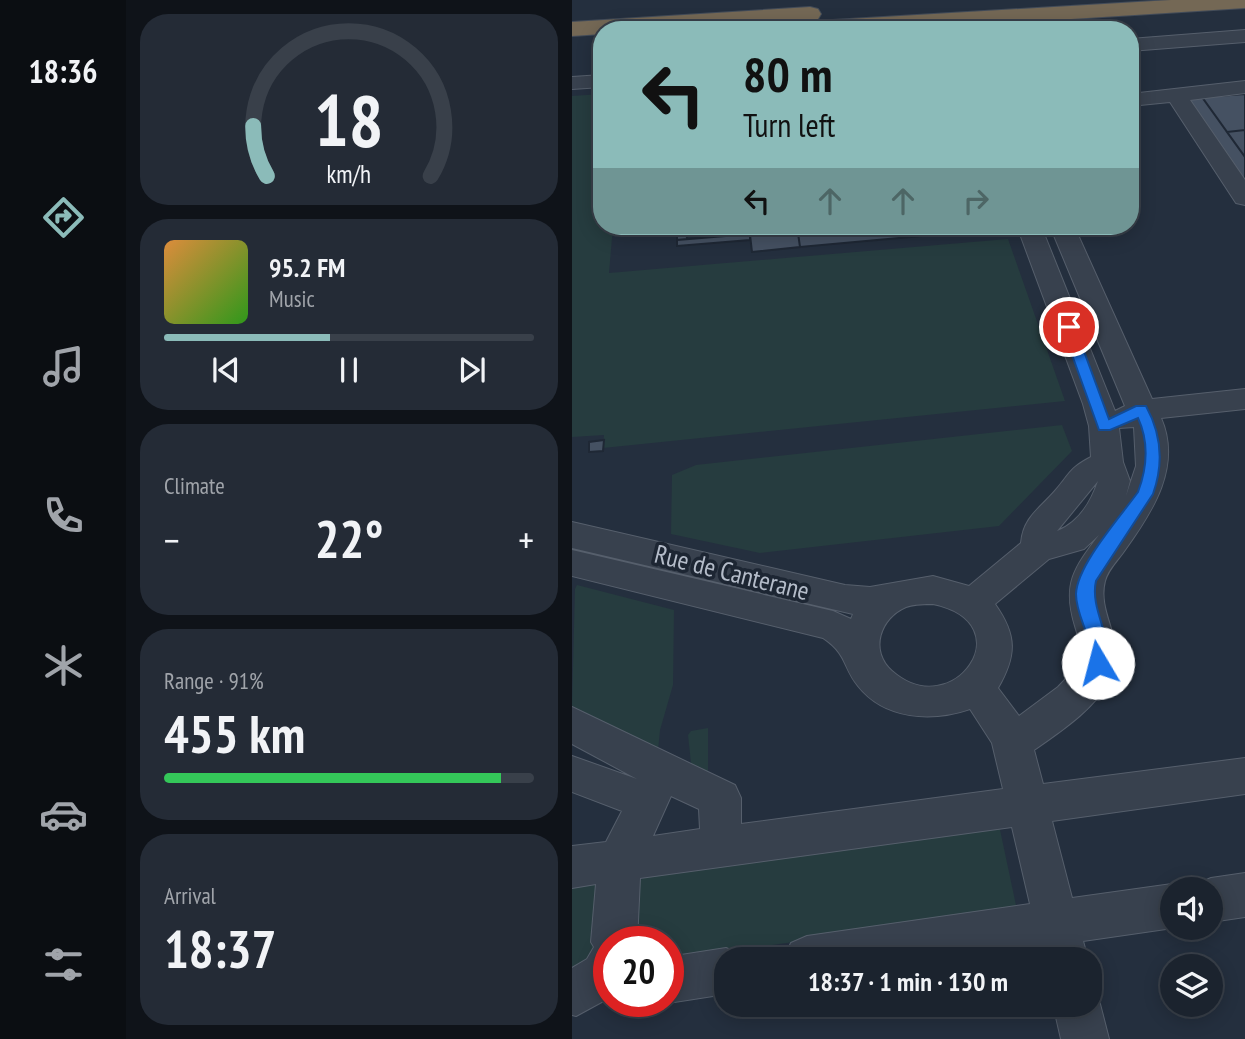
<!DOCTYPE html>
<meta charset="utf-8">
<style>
body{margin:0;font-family:"PT Sans Narrow",sans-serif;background:#242b36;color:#f1f3f6;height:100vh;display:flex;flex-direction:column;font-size:26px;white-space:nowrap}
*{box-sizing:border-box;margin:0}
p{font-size:23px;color:#a0a4aa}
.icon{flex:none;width:38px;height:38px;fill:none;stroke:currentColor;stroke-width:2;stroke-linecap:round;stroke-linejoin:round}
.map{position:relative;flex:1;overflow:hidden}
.panel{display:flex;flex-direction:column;gap:14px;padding:14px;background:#0f1319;width:446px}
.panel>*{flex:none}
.guide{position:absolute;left:21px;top:21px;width:546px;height:214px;border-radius:28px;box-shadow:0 4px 18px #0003,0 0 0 2px #39404a;background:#8bbbb9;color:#111;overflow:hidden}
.fabs{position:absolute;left:588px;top:877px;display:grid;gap:14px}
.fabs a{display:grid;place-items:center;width:63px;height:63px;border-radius:50%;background:#1b232e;box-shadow:0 4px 18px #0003,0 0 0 2px #39404a;font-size:35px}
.speed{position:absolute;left:21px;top:926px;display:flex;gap:14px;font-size:35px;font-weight:700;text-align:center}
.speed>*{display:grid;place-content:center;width:91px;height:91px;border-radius:50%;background:#1b232e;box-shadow:0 4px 18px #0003,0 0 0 2px #39404a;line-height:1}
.speed .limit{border:10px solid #d22;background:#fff;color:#111}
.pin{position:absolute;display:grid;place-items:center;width:60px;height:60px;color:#fff;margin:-30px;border:4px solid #fff;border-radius:50%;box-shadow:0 2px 7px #0007}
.me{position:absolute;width:77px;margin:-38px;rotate:352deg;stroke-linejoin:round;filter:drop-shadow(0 0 5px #0008)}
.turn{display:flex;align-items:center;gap:24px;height:147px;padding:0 35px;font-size:32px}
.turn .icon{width:91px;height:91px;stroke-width:2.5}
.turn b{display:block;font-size:49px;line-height:60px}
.lanes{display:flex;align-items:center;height:66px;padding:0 35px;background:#0003;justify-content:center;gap:35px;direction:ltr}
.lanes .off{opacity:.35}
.big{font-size:52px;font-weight:700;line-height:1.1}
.panel .widget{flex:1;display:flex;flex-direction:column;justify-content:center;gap:10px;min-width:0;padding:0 24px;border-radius:28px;background:#242b36}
.panel .dial{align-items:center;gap:0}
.dial svg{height:182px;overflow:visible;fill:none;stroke:#39404a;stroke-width:7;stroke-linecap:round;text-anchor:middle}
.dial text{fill:#f1f3f6;stroke:none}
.song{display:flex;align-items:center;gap:21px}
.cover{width:84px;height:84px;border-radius:10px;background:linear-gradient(135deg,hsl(30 70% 55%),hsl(110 70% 35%))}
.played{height:7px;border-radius:4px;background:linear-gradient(90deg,#8bbbb9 45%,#39404a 45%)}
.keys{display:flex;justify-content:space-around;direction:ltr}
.heat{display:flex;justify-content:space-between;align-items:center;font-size:38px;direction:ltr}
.charge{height:10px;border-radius:5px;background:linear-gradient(90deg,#34c759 91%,#39404a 0)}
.trip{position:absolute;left:142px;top:947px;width:388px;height:70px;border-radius:28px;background:#1b232e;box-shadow:0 4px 18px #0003,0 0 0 2px #39404a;font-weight:700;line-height:70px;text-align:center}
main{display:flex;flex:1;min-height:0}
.tabs{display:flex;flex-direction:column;width:126px;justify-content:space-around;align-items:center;background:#0b0e12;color:#a0a4aa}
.tabs .icon{width:49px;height:49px}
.tabs .active{color:#8bbbb9}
.tabs b{font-size:32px;color:#f1f3f6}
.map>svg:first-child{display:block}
.green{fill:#263c3f}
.building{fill:#455162;stroke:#1f2835;stroke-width:2}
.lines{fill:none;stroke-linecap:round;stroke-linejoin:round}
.minor-casing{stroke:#565f6c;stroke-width:2}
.highway-casing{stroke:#434c59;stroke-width:2}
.minor{fill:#38414e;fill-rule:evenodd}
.highway{fill:#746855;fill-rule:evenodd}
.route{fill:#1a73e8;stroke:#114b97;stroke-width:2}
.labels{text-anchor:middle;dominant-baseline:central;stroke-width:7;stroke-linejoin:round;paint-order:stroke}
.street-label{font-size:26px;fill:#b4bcc9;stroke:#1d2633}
</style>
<main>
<nav class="tabs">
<b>18:36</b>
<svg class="icon active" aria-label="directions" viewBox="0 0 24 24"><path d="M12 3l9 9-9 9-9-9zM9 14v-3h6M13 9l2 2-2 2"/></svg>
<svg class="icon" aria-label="music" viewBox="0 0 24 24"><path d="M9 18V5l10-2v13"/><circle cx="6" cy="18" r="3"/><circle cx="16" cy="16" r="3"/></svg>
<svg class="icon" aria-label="phone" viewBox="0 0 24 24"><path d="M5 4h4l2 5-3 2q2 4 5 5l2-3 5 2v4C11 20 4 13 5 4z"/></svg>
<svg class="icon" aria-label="climate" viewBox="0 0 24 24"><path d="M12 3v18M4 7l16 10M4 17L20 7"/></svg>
<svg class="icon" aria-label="car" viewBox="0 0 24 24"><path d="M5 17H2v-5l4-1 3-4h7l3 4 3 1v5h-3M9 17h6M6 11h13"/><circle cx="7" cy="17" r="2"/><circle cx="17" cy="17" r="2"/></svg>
<svg class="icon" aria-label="filters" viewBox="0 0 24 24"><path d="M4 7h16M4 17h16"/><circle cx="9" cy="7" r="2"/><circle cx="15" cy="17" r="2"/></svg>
</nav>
<section class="panel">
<div class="widget dial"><svg viewBox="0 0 100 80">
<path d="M14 69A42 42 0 1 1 86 69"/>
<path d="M14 69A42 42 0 0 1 8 47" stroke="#8bbbb9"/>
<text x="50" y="56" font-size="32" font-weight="700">18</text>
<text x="50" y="72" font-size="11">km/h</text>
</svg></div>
<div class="widget">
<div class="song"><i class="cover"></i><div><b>95.2 FM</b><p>Music</p></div></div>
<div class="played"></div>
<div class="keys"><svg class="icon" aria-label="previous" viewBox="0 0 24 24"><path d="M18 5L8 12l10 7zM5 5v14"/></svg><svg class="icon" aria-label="pause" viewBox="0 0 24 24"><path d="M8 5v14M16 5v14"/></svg><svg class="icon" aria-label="next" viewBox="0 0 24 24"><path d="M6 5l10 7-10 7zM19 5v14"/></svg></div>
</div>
<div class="widget"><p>Climate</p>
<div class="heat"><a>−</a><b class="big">22°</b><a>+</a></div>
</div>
<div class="widget"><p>Range · 91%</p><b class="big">455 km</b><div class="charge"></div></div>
<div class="widget"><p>Arrival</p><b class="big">18:37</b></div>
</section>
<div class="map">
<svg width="673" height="1039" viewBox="0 0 673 1039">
<rect width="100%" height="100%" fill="#242f3e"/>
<path class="green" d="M30 94V226H41L37 273 436 239 493 401 31 448 32 435 0 437V96Z
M490 425 500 451 427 526 188 553 99 534 100 475 124 465Z
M5 585 102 610 101 685 88 730 86 750 0 706 3 589Z
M136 728V774L120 772 116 735 119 731Z
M427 825 445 910 96 960V942H57L67 881 78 874Z
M22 883 35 899 31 951 0 973V885Z"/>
<path class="building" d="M673 94V130L655 132 630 97Z
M630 97 673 157V184L614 98Z
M673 130V157L655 132Z
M105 226H114L115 239 105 240Z
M177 226H225L228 247 180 252Z
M225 226H346L349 236 228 247Z
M178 234V240L105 246V240Z
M32 440 31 451 17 452V442Z"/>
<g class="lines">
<g class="minor-casing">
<path id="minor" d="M673 30V42L558 51V39Z
M30 75V87L0 89V77Z
M673 81V93L618 100 673 180V205L664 203 598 102 558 106V94Z
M445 226H469L543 411 553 406 478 226H502L580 399 673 389V409L589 418C610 466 581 511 553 550 547 559 536 569 533 581 524 615 557 644 539 678 523 709 489 731 462 750L471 784 673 758V794L480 821 500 898 600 884 612 889H600L601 928 511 941 516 959H470L467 947 390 959H212L219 943 235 936 458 904 440 827 68 878 65 942H37V998L4 1016 0 1015V968L15 959 22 947 19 942 24 884 0 888V846L34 842 50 811 0 792V756L65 779 0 744V707L163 785 169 798V824L431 789 420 743 398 709C360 722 313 720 286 686 270 666 276 655 251 638L0 576V550L261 611 279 619 281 614 0 548V522L273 585 298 587 361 576 397 586 449 543C451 518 467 509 482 492 498 474 496 469 519 457L517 426 511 404ZM562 427 564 466 554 496 558 481 551 462 547 428ZM526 481C519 502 506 523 485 531ZM527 535C502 568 490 584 503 626 507 639 511 651 507 665L486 687 447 716 426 688C445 655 445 635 423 604L477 559 512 549ZM361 604C453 623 381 725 320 671 297 651 308 618 334 607 342 604 353 604 361 604ZM99 796 127 809 128 829 81 836Z
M673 873V917L639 922V889H622L623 885 639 878Z
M154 948 170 955 172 959H154V994L96 1003 91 1001H96V957Z
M518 986 528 1004 537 1039H489L481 1004H518Z"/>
</g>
<g class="highway-casing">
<path id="highway" d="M599 0H673V8L324 30H199L202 25 210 23Z
M238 7 246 9 249 14 246 19 94 30H30V34L0 36V22Z"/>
</g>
<use href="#minor" class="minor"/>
<use href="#highway" class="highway"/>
</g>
<path class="route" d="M497 323 503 327 537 419 564 406H574C590 435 592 463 581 494L524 581C517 611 545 643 533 668L526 671 520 668C516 660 519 651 517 642 513 626 504 611 504 594 505 565 548 517 566 492 575 468 577 442 566 418L538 430H527L490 327Z"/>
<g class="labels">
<g class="street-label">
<text transform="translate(160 572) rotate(14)">Rue de Canterane</text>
</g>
</g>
</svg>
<div class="fabs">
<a><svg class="icon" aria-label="sound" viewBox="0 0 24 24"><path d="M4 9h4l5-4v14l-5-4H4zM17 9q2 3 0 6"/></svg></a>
<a><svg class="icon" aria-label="layers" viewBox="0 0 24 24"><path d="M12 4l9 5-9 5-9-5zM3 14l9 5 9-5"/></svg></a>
</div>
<div class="speed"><div class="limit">20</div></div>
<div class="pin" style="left:497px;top:327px;background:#d93025"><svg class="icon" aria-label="arrive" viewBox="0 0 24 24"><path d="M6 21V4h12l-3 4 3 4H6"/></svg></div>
<svg class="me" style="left:526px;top:663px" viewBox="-20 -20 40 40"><circle r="19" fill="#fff"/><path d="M0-13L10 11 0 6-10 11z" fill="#1a73e8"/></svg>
<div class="trip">18:37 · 1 min · 130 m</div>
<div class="guide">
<div class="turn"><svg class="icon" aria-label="left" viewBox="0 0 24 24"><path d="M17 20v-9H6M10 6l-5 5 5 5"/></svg><div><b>80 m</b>Turn left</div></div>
<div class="lanes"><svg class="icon" aria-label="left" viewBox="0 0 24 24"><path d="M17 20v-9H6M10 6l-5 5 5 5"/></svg><svg class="icon off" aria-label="ahead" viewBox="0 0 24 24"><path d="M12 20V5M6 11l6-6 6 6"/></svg><svg class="icon off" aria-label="ahead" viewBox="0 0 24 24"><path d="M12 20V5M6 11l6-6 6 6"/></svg><svg class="icon off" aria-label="right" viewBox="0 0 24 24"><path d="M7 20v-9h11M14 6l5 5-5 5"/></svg></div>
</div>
</div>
</main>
